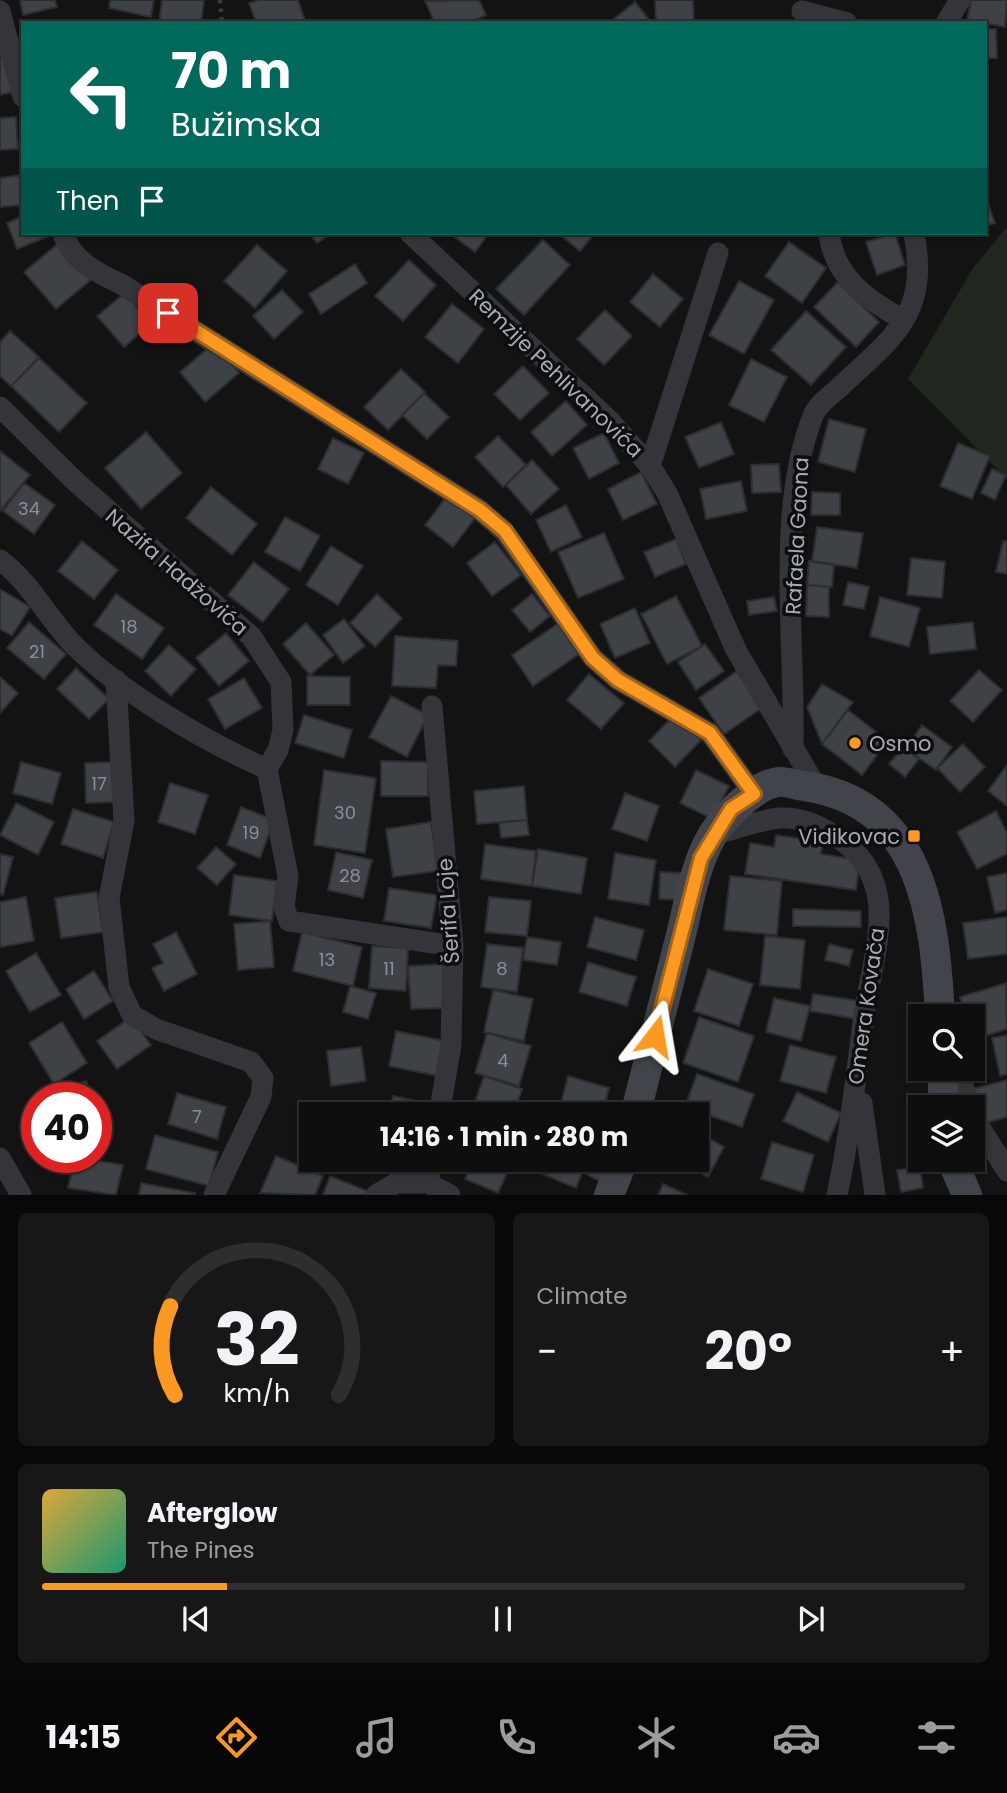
<!DOCTYPE html>
<meta charset="utf-8">
<style>
body{margin:0;font-family:Poppins,sans-serif;background:#171718;color:#f1f3f6;height:100vh;display:flex;flex-direction:column;font-size:26px;white-space:nowrap}
*{box-sizing:border-box;margin:0}
p{font-size:23px;color:#9b9c9e}
.icon{flex:none;width:38px;height:38px;fill:none;stroke:currentColor;stroke-width:2;stroke-linecap:round;stroke-linejoin:round}
.map{position:relative;height:1195px;overflow:hidden}
.drawer{display:flex;flex-direction:column;gap:18px;padding:18px;background:#080808;flex:1}
.drawer>*{flex:none}
.guide{position:absolute;left:21px;top:21px;width:966px;height:214px;border-radius:0px;box-shadow:0 2px 5px #0004,0 0 0 2px #2e2e2f;background:#00695c;color:#fff;overflow:hidden}
.tools{position:absolute;left:908px;top:1004px;display:grid;gap:14px}
.tools a{display:grid;place-items:center;width:77px;height:77px;border-radius:0px;background:#0e0e0f;box-shadow:0 2px 5px #0004,0 0 0 2px #2e2e2f;font-size:35px}
.speed{position:absolute;left:21px;top:1082px;display:flex;gap:14px;font-size:35px;font-weight:700;text-align:center}
.speed>*{display:grid;place-content:center;width:91px;height:91px;border-radius:50%;background:#0e0e0f;box-shadow:0 2px 5px #0004,0 0 0 2px #2e2e2f;line-height:1}
.speed .limit{border:10px solid #d22;background:#fff;color:#111}
.pin{position:absolute;display:grid;place-items:center;width:60px;height:60px;color:#fff;margin:-30px;border-radius:14px;box-shadow:0 4px 10px #0006}
.me{position:absolute;width:77px;margin:-38px;rotate:14deg;stroke-linejoin:round;filter:drop-shadow(0 0 5px #0008)}
.turn{display:flex;align-items:center;gap:24px;height:147px;padding:0 35px;font-size:32px}
.turn .icon{width:91px;height:91px;stroke-width:2.5}
.turn b{display:block;font-size:49px;line-height:60px}
.then{display:flex;align-items:center;height:66px;padding:0 35px;background:#0003;gap:14px;font-size:26px}
.big{font-size:52px;font-weight:700;line-height:1.1}
.drawer .card{flex:1;display:flex;flex-direction:column;justify-content:center;gap:10px;min-width:0;padding:0 24px;border-radius:10px;background:#171718}
.drawer .dial{align-items:center;gap:0}
.dial svg{height:182px;overflow:visible;fill:none;stroke:#2e2e2f;stroke-width:7;stroke-linecap:round;text-anchor:middle}
.dial text{fill:#f1f3f6;stroke:none}
.song{display:flex;align-items:center;gap:21px}
.cover{width:84px;height:84px;border-radius:10px;background:linear-gradient(135deg,hsl(40 70% 55%),hsl(160 70% 35%))}
.played{height:7px;border-radius:4px;background:linear-gradient(90deg,#fc9923 20%,#2e2e2f 20%)}
.keys{display:flex;justify-content:space-around;direction:ltr}
.heat{display:flex;justify-content:space-between;align-items:center;font-size:38px;direction:ltr}
.drawer .tiles{flex:1;display:grid;gap:18px;grid-template-columns:1fr 1fr}
.card:last-child{grid-column:span 2}
.trip{position:absolute;left:299px;top:1102px;width:410px;height:70px;border-radius:0px;background:#0e0e0f;box-shadow:0 2px 5px #0004,0 0 0 2px #2e2e2f;font-weight:700;line-height:70px;text-align:center}
.menu{display:flex;height:112px;justify-content:space-around;align-items:center;background:#060606;color:#9b9c9e}
.menu .icon{width:49px;height:49px}
.menu .selected{color:#fc9923}
.menu b{font-size:32px;color:#f1f3f6}
.map>svg:first-child{display:block}
.green{fill:#1f271f}
.building{fill:#3e4145;stroke:#2c2d31;stroke-width:2}
.lines{fill:none;stroke-linecap:round;stroke-linejoin:round}
.path{stroke:#393c41;stroke-width:4.5;stroke-dasharray:3.5 5;stroke-linecap:butt}
.street{stroke:#33353a;stroke-width:21}
.secondary{stroke:#41444a;stroke-width:30}
.route-casing{stroke:#a46317;stroke-width:18}
.route{stroke:#fc9923;stroke-width:12}
.poi-dot{fill:#fc9923;stroke:#0e0e0f;stroke-width:2.5}
.labels{text-anchor:middle;dominant-baseline:central;stroke-width:7;stroke-linejoin:round;paint-order:stroke}
.number-label{font-size:18px;fill:#8a909a}
.street-label{font-size:21px;fill:#a3abb6;stroke:#0e0e0f}
.poi-label{font-size:21px;fill:#a3abb6;stroke:#0e0e0f;text-anchor:start}
</style>
<div class="map">
<svg width="1007" height="1195" viewBox="0 0 1007 1195">
<rect width="100%" height="100%" fill="#131314"/>
<path class="green" d="M1007 227V479L908 379 973 268Z"/>
<path class="building" d="M20 0H55L57 7 23 15Z
M110 0H154L151 17 109 8Z
M162 0H204L201 23H159Z
M259 0H298L306 23H256L249 3Z
M479 0 486 15 468 23H435L425 1Z
M655 0H693L694 23H656Z
M971 0H1007L1005 27 967 20Z
M635 2 652 23H611L610 22Z
M985 29H996L997 58H985Z
M8 51 17 91 0 95V52Z
M16 117 18 149 0 150V118Z
M23 175V205L0 207V178Z
M985 195 995 223 985 226Z
M23 216V233L54 234 17 249 7 223Z
M309 233H332L317 243Z
M449 233H489L475 252Z
M558 233H595L580 251Z
M895 233 905 265 877 275 866 242Z
M543 240 570 265 524 315 496 289Z
M60 242 92 279 56 309 24 272Z
M789 242 826 268 802 303 765 276Z
M257 245 287 271 255 308 224 281Z
M409 260 436 285 403 321 375 296Z
M355 264 367 283 321 314 309 294Z
M653 274 683 299 660 327 630 302Z
M739 281 774 300 744 354 709 335Z
M838 282 879 322 856 347 814 307Z
M282 290 303 312 274 339 253 316Z
M125 293 151 324 124 347 97 316Z
M452 304 484 329 458 363 425 337Z
M605 310 632 336 604 365 577 339Z
M806 311 846 347 811 385 771 350Z
M10 331 39 357 11 386 0 376V342Z
M214 343 239 373 205 402 180 372Z
M39 358 87 403 59 432 11 386Z
M751 359 787 377 764 422 729 405Z
M523 366 549 393 520 420 494 394Z
M401 369 425 392 388 430 364 407Z
M424 393 449 417 427 439 402 415Z
M566 401 587 425 552 456 531 432Z
M829 419 866 429 855 472 818 462Z
M721 422 734 454 699 468 685 437Z
M146 432 182 473 141 509 105 468Z
M604 433 619 463 589 479 573 448Z
M498 436 526 465 503 487 475 457Z
M333 438 364 453 348 484 318 469Z
M958 443 990 456 972 499 940 486Z
M0 451 30 475 0 511Z
M532 460 559 489 531 514 506 485Z
M779 464 781 492 752 493 751 465Z
M992 469 1006 475 995 500 981 493Z
M641 472 657 504 623 520 608 489Z
M741 481 747 511 706 519 700 489Z
M24 483 55 505 34 534 3 511Z
M211 487 257 524 232 555 186 518Z
M812 492 840 493V515H811Z
M447 496 475 518 453 547 425 525Z
M566 505 582 537 551 552 536 520Z
M285 517 320 536 300 571 265 552Z
M817 527 863 533 857 568 812 561Z
M604 533 624 579 578 598 558 552Z
M676 539 686 564 655 577 644 552Z
M82 541 118 570 94 599 58 571Z
M1003 541H1007V574L996 572Z
M495 542 521 575 492 596 467 563Z
M331 546 363 566 338 605 306 585Z
M911 558 945 562 942 598 907 595Z
M809 561 834 565 832 587 807 585Z
M254 562 289 589 263 622 228 595Z
M848 582 869 587 864 609 843 605Z
M807 585 829 587V617L806 616Z
M0 589 30 607 12 636 0 629Z
M116 594 164 628 142 659 94 625Z
M377 594 402 618 375 647 350 623Z
M532 594 550 616 530 632 512 610Z
M676 596 702 646 667 664 641 614Z
M774 597 777 611 749 615 747 601Z
M880 597 920 608 909 647 870 636Z
M635 608 650 643 615 658 600 624Z
M344 619 365 646 343 663 323 635Z
M29 622 66 654 44 679 7 648Z
M973 622 976 649 930 654 927 627Z
M306 623 334 655 310 675 283 644Z
M559 623 579 654 533 686 512 655Z
M226 633 249 661 219 686 196 658Z
M395 636 458 641 456 666 438 665 436 688 392 686Z
M705 644 724 671 696 690 678 662Z
M169 645 196 669 171 696 145 671Z
M76 668 109 699 89 719 57 689Z
M979 670 1002 690 973 722 950 701Z
M737 671 762 708 724 734 699 698Z
M589 674 624 703 601 729 567 700Z
M307 676 350 677V705H307Z
M0 677 18 693 0 713Z
M244 678 262 708 225 729 208 699Z
M822 684 853 702 822 744 807 707Z
M391 696 428 715 407 757 369 737Z
M848 710 888 741 862 775 822 744Z
M675 714 701 740 675 767 649 741Z
M304 715 352 730 344 758 295 743Z
M922 725 952 747 936 770 906 749Z
M963 744 985 767 960 792 937 768Z
M903 747 919 759 905 777 889 764Z
M381 761 428 762V796H381Z
M21 762 61 773 52 804 13 793Z
M113 762 114 802 86 803 85 763Z
M1007 765V806L988 791Z
M324 770 376 778 365 853 314 845Z
M696 770 729 786 712 819 680 803Z
M170 783 208 795 195 834 158 822Z
M524 786 527 820 477 824 474 791Z
M625 793 659 806 647 841 612 829Z
M16 803 54 822 38 855 0 835Z
M241 807 274 820 260 858 227 845Z
M73 809 114 822 103 858 61 844Z
M996 811 1007 833V854L977 869 957 832Z
M527 820 529 835 501 838 499 823Z
M431 822 438 871 393 877 386 829Z
M776 835 823 842 821 854 860 860 856 890 745 874 750 843 774 847Z
M485 844 536 851 532 886 481 879Z
M216 847 236 864 217 885 197 868Z
M538 849 587 858 581 894 532 886Z
M336 852 372 860 363 898 328 890Z
M615 853 656 860 649 905 608 899Z
M0 854 13 857 3 895 0 894Z
M660 872 682 873 681 900 659 899Z
M1007 873V910L995 913 987 877Z
M234 875 277 881 272 921 229 915Z
M730 876 782 881 777 935 724 930Z
M389 888 437 895 431 928 384 921Z
M97 892 103 932 61 938 55 898Z
M26 897 34 941 0 947V902Z
M489 897 531 901 527 936 485 932Z
M793 909 861 911V927L793 926Z
M595 917 644 930 636 960 587 947Z
M1007 917V954L968 959 963 923Z
M270 921 274 967 238 970 234 924Z
M176 932 197 974 164 991 152 968 163 963 153 944Z
M302 932 362 947 353 986 293 971Z
M765 936 805 940 800 989 760 985Z
M527 937 561 942 557 965 523 960Z
M487 944 523 948 517 992 481 987Z
M829 944 853 950 849 966 825 960Z
M372 946 408 948 406 991 369 988Z
M36 953 61 995 30 1012 6 971Z
M588 962 636 977 627 1006 579 992Z
M444 964 446 1008 411 1009 408 966Z
M708 969 753 984 739 1026 694 1011Z
M94 971 113 1001 84 1019 66 989Z
M1006 983 1007 1029 973 1040V1017H966L960 997Z
M350 986 376 993 368 1019 343 1012Z
M493 990 533 999 524 1041 484 1032Z
M813 994 860 1001 857 1019 810 1011Z
M774 998 810 1006 801 1041 766 1032Z
M131 1017 151 1045 117 1069 97 1041Z
M699 1017 754 1036 738 1082 683 1063Z
M62 1022 87 1063 54 1084 29 1043Z
M396 1031 445 1041 438 1076 389 1066Z
M487 1033 531 1046 519 1086 475 1073Z
M1007 1035V1074L1000 1076 992 1038Z
M790 1045 836 1057 826 1093 780 1081Z
M361 1047 366 1081 331 1086 327 1051Z
M697 1074 754 1094 742 1127 685 1107Z
M484 1076 522 1089 514 1114 475 1102Z
M568 1076 609 1088 602 1115H558Z
M1007 1080V1117L982 1124 972 1089Z
M86 1081 91 1097H40Z
M797 1092 841 1113 828 1142 783 1121Z
M177 1093 226 1107 217 1139 168 1124Z
M393 1096 436 1105 434 1115H389Z
M696 1131 724 1147 708 1177 678 1160H696Z
M155 1135 218 1152 209 1186 146 1169Z
M772 1142 814 1155 803 1192 761 1179Z
M276 1156 323 1176 315 1195 260 1193Z
M75 1157 123 1165 116 1195 68 1188Z
M474 1160 512 1162 498 1193 465 1179Z
M534 1160H587L576 1188 530 1169Z
M590 1160H604L610 1164 599 1181 583 1172Z
M920 1167 923 1188 901 1192 897 1170Z
M330 1176 370 1192 369 1195H323Z
M141 1183 195 1193V1195H139Z
M663 1184 687 1195H658Z"/>
<g class="lines">
<path class="path" d="M220 0 222 23"/>
<path class="street" d="M0 11 23 97
M802 11 847 23
M946 23 960 0
M63 233C71 260 97 273 121 284L480 510 504 531 593 658 618 680 710 733 754 794
M410 233 610 421 650 466 667 493 736 650 817 788
M829 233C834 277 867 300 904 320
M0 407 76 482 251 636 281 682 283 730 278 750 267 769 288 876 284 907 289 921 453 946
M650 466 718 253
M0 560C28 580 47 616 70 641 116 690 206 742 267 769
M116 680 124 821 109 898 119 987 132 1015 156 1029 251 1062 263 1078 261 1097 214 1195
M432 706 453 946 451 1045 439 1115
M793 749C796 646 775 511 813 416 817 404 833 394 842 385 896 335 929 313 914 233
M712 835C734 830 758 820 780 818 801 817 818 825 835 836 904 879 874 948 864 1015 856 1075 850 1135 837 1195
M958 1069 970 1108
M862 1103 875 1195
M973 1116 1007 1171
M0 1158 21 1195
M428 1183 450 1195
M376 1195 396 1183H428L432 1160"/>
<path class="secondary" d="M942 1069 944 1108
M635 1115C650 1055 666 995 681 935 689 902 695 864 713 834 725 816 755 785 778 782 785 781 796 785 804 786 923 803 935 917 940 1017
M952 1160 967 1195
M609 1195 623 1160"/>
</g>
<g class="lines">
<g class="route-casing">
<path id="route" d="M168 313 480 510 505 531 593 658 618 680 710 733 754 794 731 809 701 858 655 1036"/>
</g>
<use href="#route" class="route"/>
</g>
<g class="poi-dot">
<circle cx="855" cy="743" r="7"/>
<rect x="907" y="829" width="14" height="14" rx="3.5"/>
</g>
<g class="labels">
<g class="number-label">
<text x="29" y="508">34</text>
<text x="129" y="626">18</text>
<text x="37" y="651">21</text>
<text x="99" y="783">17</text>
<text x="345" y="812">30</text>
<text x="251" y="832">19</text>
<text x="350" y="875">28</text>
<text x="327" y="959">13</text>
<text x="389" y="968">11</text>
<text x="502" y="968">8</text>
<text x="503" y="1060">4</text>
<text x="197" y="1116">7</text>
</g>
<g class="street-label">
<text transform="translate(556 373) rotate(44)">Remzije Pehlivanovića</text>
<text transform="translate(797 536) rotate(-87)">Rafaela Gaona</text>
<text transform="translate(177 572) rotate(41)">Nazifa Hadžovića</text>
<text transform="translate(448 911) rotate(-94)">Šerifa Loje</text>
<text transform="translate(866 1006) rotate(-82)">Omera Kovača</text>
</g>
<g class="poi-label">
<text x="869" y="743">Osmo</text>
<text x="900" y="836" text-anchor="end">Vidikovac</text>
</g>
</g>
</svg>
<div class="tools">
<a><svg class="icon" aria-label="search" viewBox="0 0 24 24"><circle cx="10" cy="10" r="6"/><path d="M15 15l6 6"/></svg></a>
<a><svg class="icon" aria-label="layers" viewBox="0 0 24 24"><path d="M12 4l9 5-9 5-9-5zM3 14l9 5 9-5"/></svg></a>
</div>
<div class="speed"><div class="limit">40</div></div>
<div class="pin" style="left:168px;top:313px;background:#d93025"><svg class="icon" aria-label="arrive" viewBox="0 0 24 24"><path d="M6 21V4h12l-3 4 3 4H6"/></svg></div>
<svg class="me" style="left:655px;top:1036px" viewBox="-20 -20 40 40"><path d="M0-17L14 15 0 8-14 15z" fill="#fc9923" stroke="#fff" stroke-width="4"/></svg>
<div class="trip">14:16 · 1 min · 280 m</div>
<div class="guide">
<div class="turn"><svg class="icon" aria-label="left" viewBox="0 0 24 24"><path d="M17 20v-9H6M10 6l-5 5 5 5"/></svg><div><b>70 m</b>Bužimska</div></div>
<div class="then">Then<svg class="icon" aria-label="arrive" viewBox="0 0 24 24"><path d="M6 21V4h12l-3 4 3 4H6"/></svg></div>
</div>
</div>
<section class="drawer">
<div class="tiles">
<div class="card dial"><svg viewBox="0 0 100 80">
<path d="M14 69A42 42 0 1 1 86 69"/>
<path d="M14 69A42 42 0 0 1 12 30" stroke="#fc9923"/>
<text x="50" y="56" font-size="32" font-weight="700">32</text>
<text x="50" y="72" font-size="11">km/h</text>
</svg></div>
<div class="card"><p>Climate</p>
<div class="heat"><a>−</a><b class="big">20°</b><a>+</a></div>
</div>
<div class="card">
<div class="song"><i class="cover"></i><div><b>Afterglow</b><p>The Pines</p></div></div>
<div class="played"></div>
<div class="keys"><svg class="icon" aria-label="previous" viewBox="0 0 24 24"><path d="M18 5L8 12l10 7zM5 5v14"/></svg><svg class="icon" aria-label="pause" viewBox="0 0 24 24"><path d="M8 5v14M16 5v14"/></svg><svg class="icon" aria-label="next" viewBox="0 0 24 24"><path d="M6 5l10 7-10 7zM19 5v14"/></svg></div>
</div>
</div>
</section>
<nav class="menu">
<b>14:15</b>
<svg class="icon selected" aria-label="directions" viewBox="0 0 24 24"><path d="M12 3l9 9-9 9-9-9zM9 14v-3h6M13 9l2 2-2 2"/></svg>
<svg class="icon" aria-label="music" viewBox="0 0 24 24"><path d="M9 18V5l10-2v13"/><circle cx="6" cy="18" r="3"/><circle cx="16" cy="16" r="3"/></svg>
<svg class="icon" aria-label="phone" viewBox="0 0 24 24"><path d="M5 4h4l2 5-3 2q2 4 5 5l2-3 5 2v4C11 20 4 13 5 4z"/></svg>
<svg class="icon" aria-label="climate" viewBox="0 0 24 24"><path d="M12 3v18M4 7l16 10M4 17L20 7"/></svg>
<svg class="icon" aria-label="car" viewBox="0 0 24 24"><path d="M5 17H2v-5l4-1 3-4h7l3 4 3 1v5h-3M9 17h6M6 11h13"/><circle cx="7" cy="17" r="2"/><circle cx="17" cy="17" r="2"/></svg>
<svg class="icon" aria-label="filters" viewBox="0 0 24 24"><path d="M4 7h16M4 17h16"/><circle cx="9" cy="7" r="2"/><circle cx="15" cy="17" r="2"/></svg>
</nav>
